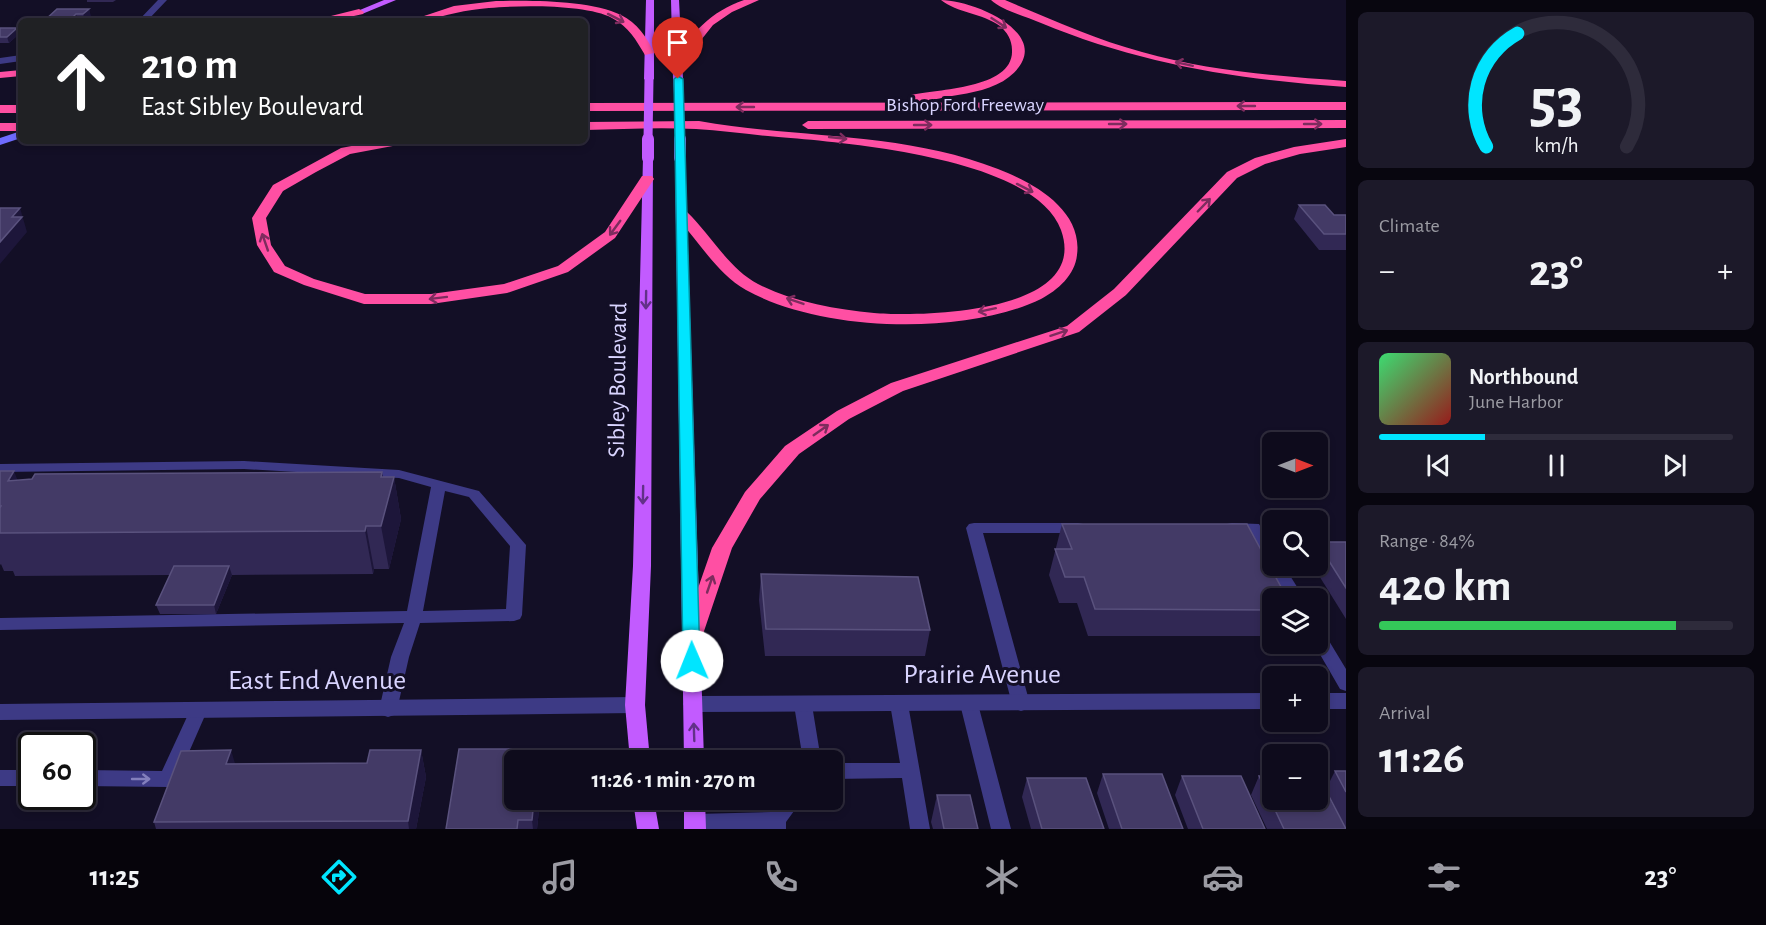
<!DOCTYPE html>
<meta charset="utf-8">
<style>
body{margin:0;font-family:"Alegreya Sans",sans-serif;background:#1c1929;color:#f1f3f6;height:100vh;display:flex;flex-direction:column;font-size:22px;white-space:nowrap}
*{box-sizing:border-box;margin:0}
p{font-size:20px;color:#9b9ba3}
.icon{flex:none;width:33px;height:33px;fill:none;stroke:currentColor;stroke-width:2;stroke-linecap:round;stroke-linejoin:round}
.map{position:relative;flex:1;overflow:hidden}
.panel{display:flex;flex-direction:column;gap:12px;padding:12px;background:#08060f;width:420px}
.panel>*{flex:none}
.hud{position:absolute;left:18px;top:18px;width:570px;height:126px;border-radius:9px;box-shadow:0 3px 9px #0003,0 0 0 2px #2e2b3b;background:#202124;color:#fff;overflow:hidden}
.needle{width:39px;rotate:90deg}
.tools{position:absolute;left:1262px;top:432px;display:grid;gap:12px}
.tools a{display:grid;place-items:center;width:66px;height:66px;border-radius:9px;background:#0e0b1c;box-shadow:0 3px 9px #0003,0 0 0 2px #2e2b3b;font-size:30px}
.speed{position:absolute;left:18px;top:732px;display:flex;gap:12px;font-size:30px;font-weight:700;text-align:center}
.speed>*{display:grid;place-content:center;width:78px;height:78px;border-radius:50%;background:#0e0b1c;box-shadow:0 3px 9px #0003,0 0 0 2px #2e2b3b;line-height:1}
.speed .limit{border:3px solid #111;border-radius:9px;background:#fff;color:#111}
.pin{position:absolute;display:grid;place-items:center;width:51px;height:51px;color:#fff;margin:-62px -26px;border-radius:50% 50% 50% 0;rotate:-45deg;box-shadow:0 0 6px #0007}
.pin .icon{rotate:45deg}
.me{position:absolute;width:66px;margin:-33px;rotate:359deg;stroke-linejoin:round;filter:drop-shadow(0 0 4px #0008)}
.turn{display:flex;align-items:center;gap:21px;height:126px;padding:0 24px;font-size:27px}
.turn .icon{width:78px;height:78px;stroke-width:2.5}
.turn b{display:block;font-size:42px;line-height:51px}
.big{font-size:45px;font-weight:600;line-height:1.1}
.panel .widget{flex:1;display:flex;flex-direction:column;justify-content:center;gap:9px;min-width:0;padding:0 21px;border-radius:9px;background:#1c1929}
.panel .dial{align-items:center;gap:0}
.dial svg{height:156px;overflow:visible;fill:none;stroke:#2e2b3b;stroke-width:7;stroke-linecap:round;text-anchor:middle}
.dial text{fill:#f1f3f6;stroke:none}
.song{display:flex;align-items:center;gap:18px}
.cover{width:72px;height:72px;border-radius:9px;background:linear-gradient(135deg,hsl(140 70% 55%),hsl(0 70% 35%))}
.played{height:6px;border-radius:3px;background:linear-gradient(90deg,#00e5ff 30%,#2e2b3b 30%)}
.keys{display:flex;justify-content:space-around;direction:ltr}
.heat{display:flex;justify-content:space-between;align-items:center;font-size:33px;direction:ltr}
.charge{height:9px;border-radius:4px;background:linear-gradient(90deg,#34c759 84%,#2e2b3b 0)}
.trip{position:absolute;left:504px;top:750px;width:339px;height:60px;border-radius:9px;background:#0e0b1c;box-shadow:0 3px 9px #0003,0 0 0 2px #2e2b3b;font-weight:600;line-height:60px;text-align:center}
.menu{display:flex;height:96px;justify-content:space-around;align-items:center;background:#06040b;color:#9b9ba3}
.menu .icon{width:42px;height:42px}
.menu .active{color:#00e5ff}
.menu b{font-size:27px;color:#f1f3f6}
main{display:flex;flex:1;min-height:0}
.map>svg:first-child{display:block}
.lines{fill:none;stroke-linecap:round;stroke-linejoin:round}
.lane{fill:#3d3a85;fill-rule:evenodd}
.street{fill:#3d3a85;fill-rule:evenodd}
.secondary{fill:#6f6bff;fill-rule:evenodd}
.primary{fill:#c25bff;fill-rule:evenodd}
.highway{fill:#ff4fa3;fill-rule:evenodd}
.primary-bridge-far1{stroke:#c25bff;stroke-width:9}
.primary-bridge{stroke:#c25bff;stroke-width:12}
.wall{fill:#312854}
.shaded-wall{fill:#1d163a}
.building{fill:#433a66;stroke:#5a527e;stroke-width:1.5}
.oneway{stroke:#7d2c5e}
.oneway2{stroke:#623188}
.oneway3{stroke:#837fbc}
.route{fill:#00e5ff;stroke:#0095a6;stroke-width:1.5}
.labels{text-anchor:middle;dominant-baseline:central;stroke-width:6;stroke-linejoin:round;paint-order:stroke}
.far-street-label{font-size:20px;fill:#d9d4ff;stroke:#130f26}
.street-label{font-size:24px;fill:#d9d4ff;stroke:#130f26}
.near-street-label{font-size:28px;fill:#d9d4ff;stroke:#130f26}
</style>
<main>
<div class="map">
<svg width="1346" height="829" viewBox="0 0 1346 829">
<rect width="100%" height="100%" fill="#130f26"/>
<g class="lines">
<path class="lane" d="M244 461 399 470 479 491 526 545 522 615 520 619 514 621 420 623 409 657 397 710 394 715 388 717 382 715 379 710 391 657 404 623 0 630V618L407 611 431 487 399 478 244 469 0 472V464ZM445 491 469 497 510 546 506 609 423 611Z
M974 523H1078L1083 524 1086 528 1083 532 1078 533H983L1030 704 1027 709 1021 711 1015 709 1012 704 966 528 969 524Z
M1232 523 1259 524 1272 546V566H1284L1304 598H1288L1268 566 1270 564 1266 563 1249 533 1227 532 1224 528 1227 524Z
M1317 629 1323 631 1346 669V691L1340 689 1314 644H1317Z
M899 697 905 699 908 704 930 829H910L902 778 832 779V763H900L890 704 893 699Z
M969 697 975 699 978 704 1011 829H991L960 704 963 699Z
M803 698 809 700 812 705 821 760H803L794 705 797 700Z
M198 704 204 706 207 711 175 784 168 787 82 786V770L162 771 192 706Z
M0 770H32V786H0Z
M781 800H802L786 822V829H693L689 828 686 822 689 816 696 814 771 812Z"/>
<path class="street" d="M158 0H167L147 21H138Z
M21 55V61L0 64V58Z
M1272 693V709L693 712 686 709 683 704 686 699 693 696Z
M1317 693H1346V709H1317Z
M635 697 642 700 645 705 642 710 635 713 0 720V704Z"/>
<path class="secondary" d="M21 131V138L0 145V138Z"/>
<path class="primary" d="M384 0H396L362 14 355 12Z
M646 0H654V79L649 82 644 79Z
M671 0H679L683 79 678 82 673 79Z
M648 155 653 158 651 566 645 705 650 760H630L625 705 633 566 643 158Z
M680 155 685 158 704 760H684L675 158Z
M633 800H654L659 829H637Z
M684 800H705L706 829H684Z"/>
<path class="highway" d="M744 0H759L732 12 713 25 682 64H674L672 62C691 34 711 11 744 0Z
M941 0C974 0 1060 36 1009 77 994 89 971 93 952 96 940 98 923 103 911 101V95C937 89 1014 89 1012 50 1012 40 1007 32 1000 26 982 13 957 13 941 0Z
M991 0H1005C1050 19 1095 39 1142 52 1208 71 1278 76 1346 81V87C1240 80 1140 64 1041 23 1026 16 1003 11 991 0Z
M496 1C530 0 591 0 621 15 637 23 647 37 654 53L645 55C636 40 629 27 612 18 584 3 504 5 472 10 450 13 430 21 409 21L454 6Z
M359 9 364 12 363 14 331 21H311Z
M21 70V76L0 78V72Z
M1346 102V110L585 111V103Z
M0 105H21V113H0Z
M1346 120V128L808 129 802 125 808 121Z
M699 121C800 139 900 131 998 169 1034 183 1083 210 1077 255 1075 275 1058 290 1041 299 964 336 821 332 746 290 717 274 699 241 677 218V212H687C710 234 729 269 758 284 793 302 835 309 874 313 921 317 1091 314 1061 230 1034 155 835 142 768 136 744 134 720 130 696 129 659 127 622 129 585 130V122Z
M0 123H21V131H0Z
M1346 139V147L1300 154 1265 164 1237 178 1126 295 1079 332 903 391 849 419 799 454 760 499 732 548 699 646 691 648 683 646 680 640 712 548 745 492 785 446 837 411 891 383 1067 326 1114 289 1227 172 1255 158 1294 147Z
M378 141H404L398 145 350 154 316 172 283 191 266 218 271 245 285 266 314 279 365 294H431L504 284 558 266 605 232 642 176H652L654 179 615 238 568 272 507 293 431 304H364L304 285 274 272 257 245 252 218 273 185 341 148Z"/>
<path class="primary-bridge-far1" d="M678 79 680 140
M648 140 649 79"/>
<path class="primary-bridge" d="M680 139V158
M648 158V139"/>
</g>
<path class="wall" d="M87 0H116L113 2H87Z
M89 9 91 21H44Z
M0 28H17L19 34 9 43H0Z
M1299 205 1334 215H1346V250H1319L1294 219Z
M0 471 18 480 394 477 401 519 389 569H374L373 574 232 575 216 614H160L156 605 170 575 15 576 13 571H4L1 564 0 565Z
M1062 524 1272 598V636H1088L1077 603H1059L1049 575Z
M1317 542H1346V619L1313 566H1317Z
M761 574 930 630 925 656H765L759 600Z
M459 749H540L541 760H514V800H540L537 829H446Z
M421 750 426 777 416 829H156L154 822 235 764 367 763Z
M1335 771H1346V828L1326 789Z
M1103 774 1183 829H1109L1097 793Z
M1182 776 1265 829H1188L1175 795Z
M1259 776 1346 829H1267L1251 795Z
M1027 778 1104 829H1031L1022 797Z
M937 795 978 829H933L931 822Z"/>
<path class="shaded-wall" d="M89 9 92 20 85 21 83 14Z
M76 14 78 21H69Z
M17 28 19 34 9 43 7 37Z
M20 208 27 232 0 264V242L12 217Z
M14 471 30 512 8 481Z
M382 472 387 502 394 477 401 519 389 569 381 526V477Z
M366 526 374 569 373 574 365 531Z
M229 566 232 575 216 614 214 605Z
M231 750 239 777 226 764Z
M421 750 426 777 416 829H409L408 821Z
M534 800H540L537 829H533L532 820Z"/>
<path class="building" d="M57 9H89L83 14H76L69 21H44Z
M0 28H17L7 37H0Z
M1299 205H1325L1334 215H1346V234H1324Z
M0 208H20L12 217H22L0 242Z
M0 471H14L8 481 32 479 35 474 382 472 381 477H394L381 526H366L365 531 0 533V508L1 506H0Z
M1062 524H1247L1287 598H1272V610L1095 609 1084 577H1065L1055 549H1072Z
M1317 542H1346V588Z
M174 566H229L214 605H156Z
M761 574 918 577 930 630 766 629Z
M459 749H540L539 760H514V800H534L532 820H518L517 829H446Z
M231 750 226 764 367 763 370 750H421L408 821 154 822 181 751Z
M1335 771H1346V792Z
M1103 774H1162L1183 829H1122Z
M1317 775H1318L1346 829H1284L1259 776H1272V800H1317Z
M1182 776H1241L1265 829H1203Z
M1027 778H1086L1104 829H1042Z
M937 795H970L978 829H944Z"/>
<defs><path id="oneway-shaft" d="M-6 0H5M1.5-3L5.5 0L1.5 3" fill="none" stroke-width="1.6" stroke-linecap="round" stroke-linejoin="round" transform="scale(1.5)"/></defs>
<g class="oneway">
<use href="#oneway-shaft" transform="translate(616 18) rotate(27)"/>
<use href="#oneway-shaft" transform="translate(999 23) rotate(33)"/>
<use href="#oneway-shaft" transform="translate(1184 64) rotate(-168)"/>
<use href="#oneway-shaft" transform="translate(1246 106) rotate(180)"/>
<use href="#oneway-shaft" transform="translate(745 107) rotate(-180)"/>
<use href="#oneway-shaft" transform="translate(1118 124)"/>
<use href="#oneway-shaft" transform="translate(1313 124)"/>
<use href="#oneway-shaft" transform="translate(923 125)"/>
<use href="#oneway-shaft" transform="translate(838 138) rotate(6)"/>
<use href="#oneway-shaft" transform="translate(1025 188) rotate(27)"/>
<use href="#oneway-shaft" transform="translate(1204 205) rotate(-46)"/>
<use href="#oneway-shaft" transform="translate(615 228) rotate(126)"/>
<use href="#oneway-shaft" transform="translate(265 242) rotate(-109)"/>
<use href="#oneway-shaft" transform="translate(438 298) rotate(173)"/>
<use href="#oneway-shaft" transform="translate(795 301) rotate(-161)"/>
<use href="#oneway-shaft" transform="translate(987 310) rotate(168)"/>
<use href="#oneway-shaft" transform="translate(1059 333) rotate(-18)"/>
<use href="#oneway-shaft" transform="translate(821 430) rotate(-35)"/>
<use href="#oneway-shaft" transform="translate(710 584) rotate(-71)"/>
</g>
<g class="oneway2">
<use href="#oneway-shaft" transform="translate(646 300) rotate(91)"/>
<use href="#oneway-shaft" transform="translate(643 495) rotate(91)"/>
<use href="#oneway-shaft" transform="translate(694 732) rotate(-92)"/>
</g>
<use class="oneway3" href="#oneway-shaft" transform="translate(141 779)"/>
<path class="route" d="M678 76 683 79 700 661 698 666H686L683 661 674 79Z"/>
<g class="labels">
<g class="far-street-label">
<text x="965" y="105">Bishop Ford Freeway</text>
</g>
<g class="street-label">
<text transform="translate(618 380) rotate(-89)">Sibley Boulevard</text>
</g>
<g class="near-street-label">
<text x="982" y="675">Prairie Avenue</text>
<text x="317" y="681">East End Avenue</text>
</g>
</g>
</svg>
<div class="tools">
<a><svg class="needle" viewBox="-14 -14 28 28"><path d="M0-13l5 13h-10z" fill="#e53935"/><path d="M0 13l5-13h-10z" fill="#9b9ba3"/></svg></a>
<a><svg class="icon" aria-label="search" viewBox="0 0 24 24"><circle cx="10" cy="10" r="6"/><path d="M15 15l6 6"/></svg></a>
<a><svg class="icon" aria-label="layers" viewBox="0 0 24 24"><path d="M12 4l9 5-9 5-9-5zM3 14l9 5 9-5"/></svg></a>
<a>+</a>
<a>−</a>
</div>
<div class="speed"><div class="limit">60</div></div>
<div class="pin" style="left:678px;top:79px;background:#d93025"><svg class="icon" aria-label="arrive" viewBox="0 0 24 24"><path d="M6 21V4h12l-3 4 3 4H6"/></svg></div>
<svg class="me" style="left:692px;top:661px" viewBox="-20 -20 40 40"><circle r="19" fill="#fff"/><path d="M0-13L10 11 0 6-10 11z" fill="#00e5ff"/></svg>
<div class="trip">11:26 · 1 min · 270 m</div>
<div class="hud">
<div class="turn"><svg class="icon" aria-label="ahead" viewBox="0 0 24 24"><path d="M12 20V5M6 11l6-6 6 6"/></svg><div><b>210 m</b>East Sibley Boulevard</div></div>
</div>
</div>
<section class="panel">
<div class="widget dial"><svg viewBox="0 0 100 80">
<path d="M14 69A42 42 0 1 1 86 69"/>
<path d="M14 69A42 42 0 0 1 30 11" stroke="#00e5ff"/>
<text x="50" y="56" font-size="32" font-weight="700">53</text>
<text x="50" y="72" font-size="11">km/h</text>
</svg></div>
<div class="widget"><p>Climate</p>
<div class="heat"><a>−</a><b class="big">23°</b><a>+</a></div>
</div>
<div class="widget">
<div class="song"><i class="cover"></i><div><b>Northbound</b><p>June Harbor</p></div></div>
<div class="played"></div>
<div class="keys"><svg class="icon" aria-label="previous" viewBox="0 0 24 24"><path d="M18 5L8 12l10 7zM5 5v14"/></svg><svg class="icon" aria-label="pause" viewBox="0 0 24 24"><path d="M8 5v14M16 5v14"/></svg><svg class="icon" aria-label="next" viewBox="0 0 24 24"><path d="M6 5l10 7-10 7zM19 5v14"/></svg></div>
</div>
<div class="widget"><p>Range · 84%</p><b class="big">420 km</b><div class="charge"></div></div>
<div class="widget"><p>Arrival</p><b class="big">11:26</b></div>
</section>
</main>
<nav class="menu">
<b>11:25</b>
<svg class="icon active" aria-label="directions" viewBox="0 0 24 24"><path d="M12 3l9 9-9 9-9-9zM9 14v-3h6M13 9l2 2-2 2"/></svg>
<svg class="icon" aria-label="music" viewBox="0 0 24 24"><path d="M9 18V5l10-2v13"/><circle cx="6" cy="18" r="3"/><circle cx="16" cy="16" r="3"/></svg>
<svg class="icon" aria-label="phone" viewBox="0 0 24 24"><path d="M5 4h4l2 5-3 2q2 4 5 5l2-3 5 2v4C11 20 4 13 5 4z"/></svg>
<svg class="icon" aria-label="climate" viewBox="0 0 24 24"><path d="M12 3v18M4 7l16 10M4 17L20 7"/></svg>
<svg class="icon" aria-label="car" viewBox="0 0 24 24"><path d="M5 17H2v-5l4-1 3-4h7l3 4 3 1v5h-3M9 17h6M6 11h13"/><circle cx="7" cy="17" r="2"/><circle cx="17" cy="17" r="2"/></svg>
<svg class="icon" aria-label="filters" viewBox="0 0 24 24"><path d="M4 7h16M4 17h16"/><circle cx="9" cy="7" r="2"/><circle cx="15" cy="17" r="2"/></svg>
<b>23°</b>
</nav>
